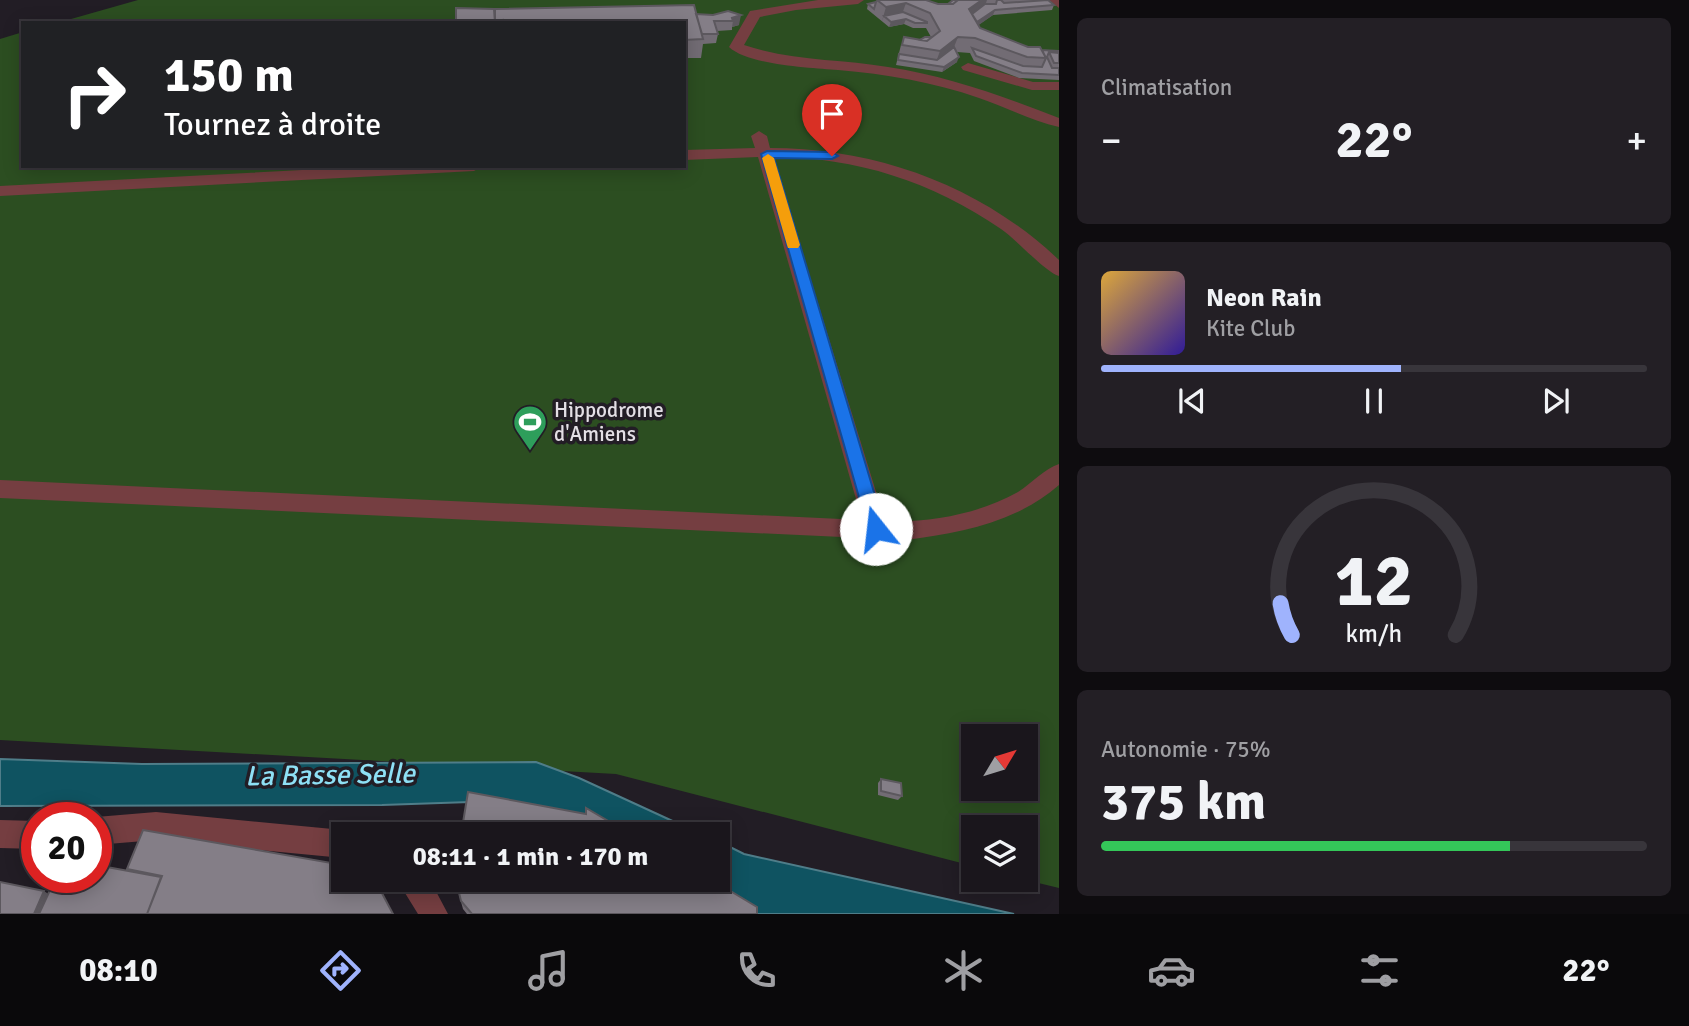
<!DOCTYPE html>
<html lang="fr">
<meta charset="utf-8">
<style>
body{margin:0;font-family:Signika,sans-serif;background:#231f25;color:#f1f3f6;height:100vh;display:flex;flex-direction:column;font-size:26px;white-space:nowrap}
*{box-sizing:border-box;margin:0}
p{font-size:23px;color:#9f9fa3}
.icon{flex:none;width:38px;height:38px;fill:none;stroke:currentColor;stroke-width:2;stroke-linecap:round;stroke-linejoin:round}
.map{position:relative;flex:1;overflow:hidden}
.details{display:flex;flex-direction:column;gap:18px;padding:18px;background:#0e0c0f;width:630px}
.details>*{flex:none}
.top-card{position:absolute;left:21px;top:21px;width:665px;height:147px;border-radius:0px;box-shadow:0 4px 18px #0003,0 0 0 2px #38353b;background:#202124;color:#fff;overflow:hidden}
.needle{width:46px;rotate:52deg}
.tools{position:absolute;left:961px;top:724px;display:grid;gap:14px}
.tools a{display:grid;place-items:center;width:77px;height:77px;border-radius:0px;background:#1a161c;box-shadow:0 4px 18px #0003,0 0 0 2px #38353b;font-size:35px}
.speed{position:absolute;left:21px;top:802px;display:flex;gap:14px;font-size:35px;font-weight:700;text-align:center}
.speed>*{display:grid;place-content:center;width:91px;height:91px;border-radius:50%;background:#1a161c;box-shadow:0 4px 18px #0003,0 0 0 2px #38353b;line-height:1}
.speed .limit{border:10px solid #d22;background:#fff;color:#111}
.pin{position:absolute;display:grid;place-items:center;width:60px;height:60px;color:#fff;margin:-72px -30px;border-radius:50% 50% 50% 0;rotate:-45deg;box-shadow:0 0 7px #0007}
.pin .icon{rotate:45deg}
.me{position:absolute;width:77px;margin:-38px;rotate:344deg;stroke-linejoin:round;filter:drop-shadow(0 0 5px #0008)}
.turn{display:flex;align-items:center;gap:24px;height:147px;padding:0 28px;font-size:32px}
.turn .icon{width:91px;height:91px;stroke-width:2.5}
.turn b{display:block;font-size:49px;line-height:60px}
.big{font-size:52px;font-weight:800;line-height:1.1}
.details .tile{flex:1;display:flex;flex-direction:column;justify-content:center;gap:10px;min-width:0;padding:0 24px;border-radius:10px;background:#231f25}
.details .dial{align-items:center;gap:0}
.dial svg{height:182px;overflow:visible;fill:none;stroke:#38353b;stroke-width:7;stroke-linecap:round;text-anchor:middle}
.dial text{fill:#f1f3f6;stroke:none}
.song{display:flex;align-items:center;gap:21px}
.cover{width:84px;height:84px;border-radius:10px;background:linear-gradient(135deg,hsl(40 70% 55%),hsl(250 70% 35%))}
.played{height:7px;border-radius:4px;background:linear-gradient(90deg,#9fb3fd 55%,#38353b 55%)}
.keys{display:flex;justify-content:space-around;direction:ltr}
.heat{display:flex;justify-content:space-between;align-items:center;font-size:38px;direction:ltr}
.charge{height:10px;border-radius:5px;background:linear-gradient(90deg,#34c759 75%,#38353b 0)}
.trip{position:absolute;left:331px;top:822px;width:399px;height:70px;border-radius:0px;background:#1a161c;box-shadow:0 4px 18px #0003,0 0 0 2px #38353b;font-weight:800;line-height:70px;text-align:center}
.tab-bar{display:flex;height:112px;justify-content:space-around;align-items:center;background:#0a090b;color:#9f9fa3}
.tab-bar .icon{width:49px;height:49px}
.tab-bar .selected{color:#9fb3fd}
.tab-bar b{font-size:32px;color:#f1f3f6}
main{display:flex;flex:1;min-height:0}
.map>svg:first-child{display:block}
.green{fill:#2c4e21;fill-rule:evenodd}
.water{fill:#0f5361;stroke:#4f7d89;stroke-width:2}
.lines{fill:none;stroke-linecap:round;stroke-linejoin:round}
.minor{fill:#753e41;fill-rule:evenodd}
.wall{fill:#726c74}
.shaded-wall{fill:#5c585e}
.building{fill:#847e87;stroke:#5c585e;stroke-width:2}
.route{fill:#1a73e8;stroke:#114b97;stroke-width:2}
.slow{fill:#f59e0b}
.labels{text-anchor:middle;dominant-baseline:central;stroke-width:7;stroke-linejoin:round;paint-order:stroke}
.poi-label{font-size:21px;fill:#e3dfe5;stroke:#221d25;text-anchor:start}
.near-water-label{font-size:28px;font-style:italic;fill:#8ee0f5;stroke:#221d25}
</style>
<main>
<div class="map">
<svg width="1059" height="914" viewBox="0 0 1059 914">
<rect width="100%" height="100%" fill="#221d25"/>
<path class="green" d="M138 0H1059V888L1026 880V828H973V866L616 774 0 740V39L23 32V166H684V23H57ZM973 737H1026V789H973Z"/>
<path class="water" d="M0 759 142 764 536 762 579 778 703 835H613L470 802 382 805 0 806Z
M718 841 744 854 1014 914H749L691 880H718Z"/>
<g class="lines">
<path class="minor" d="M818 0H864L858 4 796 10 760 17 744 45C791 61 840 59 888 67 947 76 1003 96 1059 118V127C1032 121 1005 107 979 98 933 82 886 74 838 70 811 68 748 65 729 47L750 11Z
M1049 0H1059V8Z
M968 63 1033 82H1059V90H1032L963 70 961 67Z
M759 131 767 136 770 148C877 148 981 186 1059 260V276C1045 272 1016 239 1001 229 933 182 856 157 773 157L885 521C929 523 979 514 1018 492 1032 483 1044 469 1059 464V485C1017 522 960 533 906 540L0 498V480L862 520 758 157 684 160V150L755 148 751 136Z
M379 166H482L474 171 0 196V186Z
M156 812 343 830 353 835H343V858L156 840 96 845V817Z
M0 820 37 821V849L0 848Z
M397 880H430L448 914H418Z"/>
</g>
<path class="wall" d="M877 0 938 4H948L953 0H1048L1054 5 1052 10 993 15 978 25 980 28 1028 47 1042 50 1059 51V80L1019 78 974 61 970 53 957 52V62L942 72 896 65 901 45 931 37 926 28H913L904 24 889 27 867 9 868 4 876 2Z
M456 8 713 15 728 11 739 25 732 27V30L717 31 718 34 716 43 703 44 701 58H684V23H456Z
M881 779 902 796 898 800 878 795V783Z
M127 869 393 914 48 894 129 871Z
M455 880 757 914H467L463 909Z"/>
<path class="shaded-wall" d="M982 0H987L984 9 967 21 969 9Z
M906 3 901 17 884 16 882 21 886 7Z
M995 10 993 15 976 27 978 22Z
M741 15 739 25 732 27 733 21 732 18Z
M906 19 904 24 889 27 891 22Z
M958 37 952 52 935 65 940 51Z
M959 57 957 62 942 72 944 67Z
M44 891 60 902 55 914H34Z"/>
<path class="building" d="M877 0H926L938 4H953L958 0H982L969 9 980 28 1028 47H1040L1046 58 1027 57 975 38 958 37 940 51 902 45 904 37 927 41 940 31 930 13 906 3 886 7Z
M953 0H958L953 4H948Z
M997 0H1001L1004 3 1048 0 1054 5 995 10 977 22 972 14 985 4H996Z
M876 2 874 9 868 4Z
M694 5 703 39 684 40V23H503V20L495 21V9Z
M456 8 494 9 495 23H456Z
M728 11 741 15 732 18 733 21H714L718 34H702L696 14 713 15Z
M903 12 927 22V23H915L906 19 891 22 884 16Z
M925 37H932L927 41 920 40Z
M954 47 959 57 944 67 898 60 899 54 937 60Z
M972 48 1023 66 1042 67 1046 58 1042 50 1059 51V53L1049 52 1047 57 1052 68H1059V75L1022 73 976 56Z
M1049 52 1059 53V63H1054Z
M881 779 901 783 902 796 881 791Z
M468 792 586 814V808L632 835H461Z
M143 830 343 865V880H375L393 914H147L162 876 127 869Z
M96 865 161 877 147 914H39L56 877H96Z
M456 880H712L757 907V914H472L461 901Z
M0 882 44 891 34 914H0Z"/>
<path class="route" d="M767 151 832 152 838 156 832 159 774 158 885 529 882 534H870L868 529 761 154Z"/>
<path class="slow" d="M768 154 774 158 800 245 798 248H788L787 245 762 158Z"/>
<defs>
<g id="stadium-pin" transform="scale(1.75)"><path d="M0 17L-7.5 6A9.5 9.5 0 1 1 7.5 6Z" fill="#2e9e5b" stroke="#221d25"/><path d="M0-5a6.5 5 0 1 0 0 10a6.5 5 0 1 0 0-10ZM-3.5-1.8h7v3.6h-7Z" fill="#fff"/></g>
</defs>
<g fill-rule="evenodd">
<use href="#stadium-pin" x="530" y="422"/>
</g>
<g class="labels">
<g class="poi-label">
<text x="554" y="410">Hippodrome<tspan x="554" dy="24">d'Amiens</tspan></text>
</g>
<g class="near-water-label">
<text transform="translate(330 775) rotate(-1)">La Basse Selle</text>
</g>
</g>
</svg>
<div class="tools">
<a><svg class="needle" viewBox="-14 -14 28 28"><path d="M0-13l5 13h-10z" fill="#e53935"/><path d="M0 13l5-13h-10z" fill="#9f9fa3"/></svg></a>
<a><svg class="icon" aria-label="layers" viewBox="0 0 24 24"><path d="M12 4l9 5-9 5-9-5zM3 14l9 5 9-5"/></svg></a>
</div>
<div class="speed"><div class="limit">20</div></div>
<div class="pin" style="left:832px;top:156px;background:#d93025"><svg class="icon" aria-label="arrive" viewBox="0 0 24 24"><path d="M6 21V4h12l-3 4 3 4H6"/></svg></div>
<svg class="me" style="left:876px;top:529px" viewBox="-20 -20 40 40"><circle r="19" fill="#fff"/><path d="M0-13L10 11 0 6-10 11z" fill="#1a73e8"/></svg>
<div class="trip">08:11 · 1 min · 170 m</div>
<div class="top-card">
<div class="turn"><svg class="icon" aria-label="right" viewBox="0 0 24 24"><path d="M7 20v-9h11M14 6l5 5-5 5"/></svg><div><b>150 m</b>Tournez à droite</div></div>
</div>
</div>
<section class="details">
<div class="tile"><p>Climatisation</p>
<div class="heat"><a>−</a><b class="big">22°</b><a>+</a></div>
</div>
<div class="tile">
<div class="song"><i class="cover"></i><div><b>Neon Rain</b><p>Kite Club</p></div></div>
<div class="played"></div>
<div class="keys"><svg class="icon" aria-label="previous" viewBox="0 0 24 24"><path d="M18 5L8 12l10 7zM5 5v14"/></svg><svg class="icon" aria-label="pause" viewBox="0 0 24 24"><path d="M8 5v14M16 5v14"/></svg><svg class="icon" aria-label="next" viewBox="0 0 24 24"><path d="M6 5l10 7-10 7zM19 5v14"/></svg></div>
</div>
<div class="tile dial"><svg viewBox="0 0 100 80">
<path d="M14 69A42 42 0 1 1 86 69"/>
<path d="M14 69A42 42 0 0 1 9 55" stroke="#9fb3fd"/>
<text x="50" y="56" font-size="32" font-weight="700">12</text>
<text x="50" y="72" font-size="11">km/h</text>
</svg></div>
<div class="tile"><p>Autonomie · 75%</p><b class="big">375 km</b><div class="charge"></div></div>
</section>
</main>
<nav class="tab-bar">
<b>08:10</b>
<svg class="icon selected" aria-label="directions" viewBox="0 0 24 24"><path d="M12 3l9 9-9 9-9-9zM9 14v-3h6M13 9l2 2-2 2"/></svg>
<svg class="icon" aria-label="music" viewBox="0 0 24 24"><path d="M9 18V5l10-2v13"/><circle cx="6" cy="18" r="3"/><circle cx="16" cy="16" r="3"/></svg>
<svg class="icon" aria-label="phone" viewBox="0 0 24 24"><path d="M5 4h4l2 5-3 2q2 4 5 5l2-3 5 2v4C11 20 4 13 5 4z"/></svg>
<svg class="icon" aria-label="climate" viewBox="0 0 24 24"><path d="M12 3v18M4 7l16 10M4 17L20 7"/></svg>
<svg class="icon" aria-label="car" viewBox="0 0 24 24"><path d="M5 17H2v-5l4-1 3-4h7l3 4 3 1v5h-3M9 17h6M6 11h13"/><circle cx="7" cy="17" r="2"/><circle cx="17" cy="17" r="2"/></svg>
<svg class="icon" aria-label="filters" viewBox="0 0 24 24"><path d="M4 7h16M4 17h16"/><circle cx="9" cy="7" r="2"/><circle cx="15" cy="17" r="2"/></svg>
<b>22°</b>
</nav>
